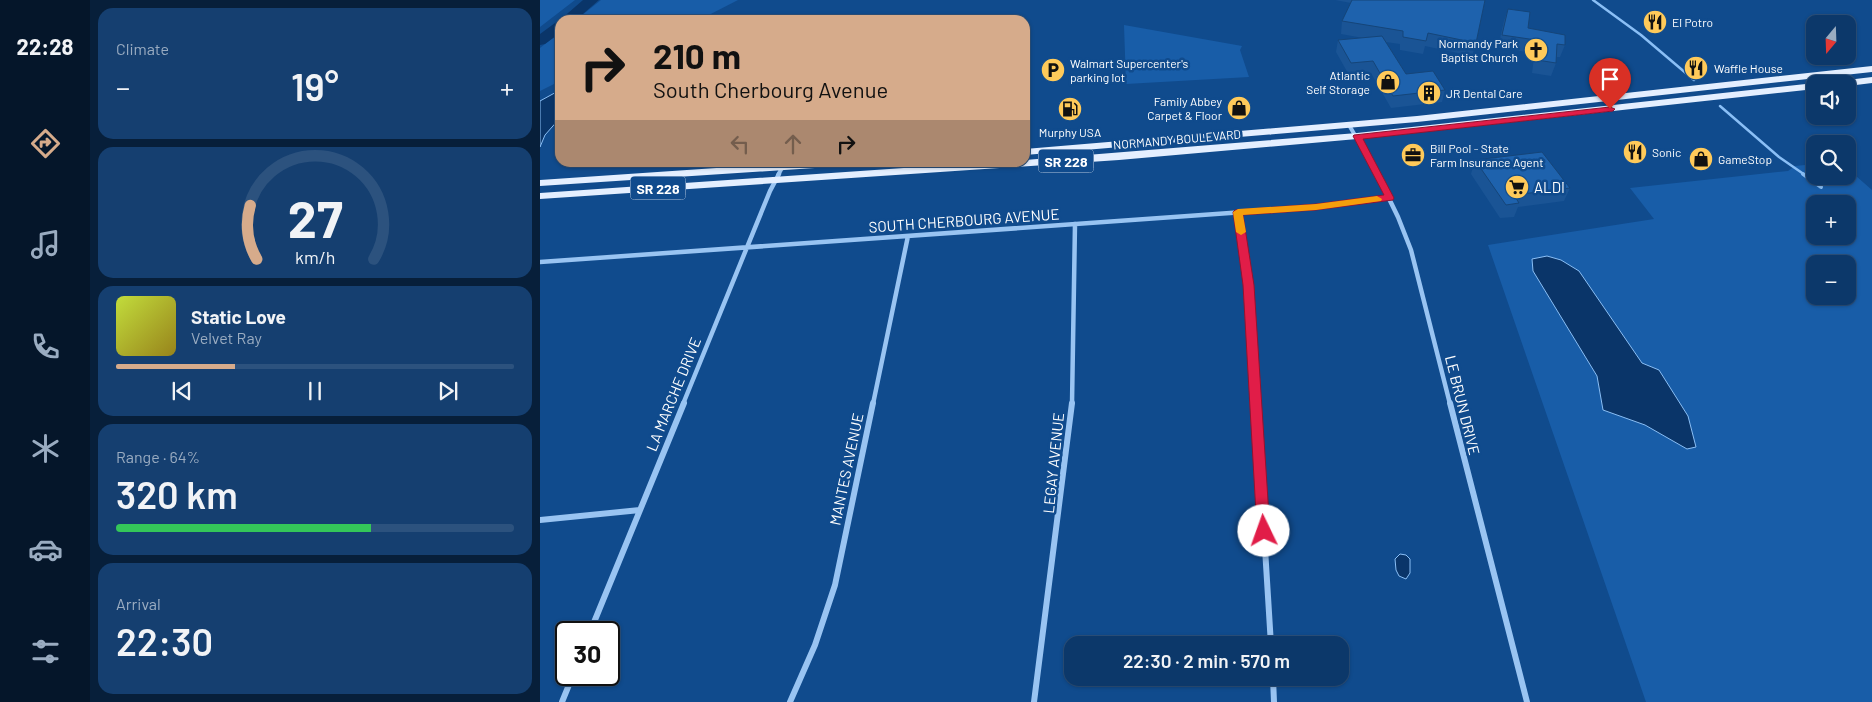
<!DOCTYPE html>
<meta charset="utf-8">
<style>
body{margin:0;font-family:Barlow,sans-serif;background:#153f70;color:#f1f3f6;height:100vh;display:flex;flex-direction:column;font-size:19px;white-space:nowrap}
*{box-sizing:border-box;margin:0}
p{font-size:16px;color:#9aacc1}
.icon{flex:none;width:28px;height:28px;fill:none;stroke:currentColor;stroke-width:2;stroke-linecap:round;stroke-linejoin:round}
.map{position:relative;flex:1;overflow:hidden}
.details{display:flex;flex-direction:column;gap:8px;padding:8px;background:#071f3a;width:450px}
.details>*{flex:none}
.hud{position:absolute;left:15px;top:15px;width:475px;height:152px;border-radius:15px;box-shadow:0 1px 4px #0004,0 0 0 1px #2c527e;background:#d6ab8b;color:#111;overflow:hidden}
.needle{width:32px;rotate:199deg}
.controls{position:absolute;left:1266px;top:15px;display:grid;gap:10px}
.controls a{display:grid;place-items:center;width:50px;height:50px;border-radius:10px;background:#0c386a;box-shadow:0 1px 4px #0004,0 0 0 1px #2c527e;font-size:25px}
.speed{position:absolute;left:15px;top:621px;display:flex;gap:10px;font-size:25px;font-weight:700;text-align:center}
.speed>*{display:grid;place-content:center;width:65px;height:65px;border-radius:50%;background:#0c386a;box-shadow:0 1px 4px #0004,0 0 0 1px #2c527e;line-height:1}
.speed .limit{border:2px solid #111;border-radius:8px;background:#fff;color:#111}
.pin{position:absolute;display:grid;place-items:center;width:42px;height:42px;color:#fff;margin:-51px -21px;border-radius:50% 50% 50% 0;rotate:-45deg;box-shadow:0 0 5px #0007}
.pin .icon{rotate:45deg}
.me{position:absolute;width:55px;margin:-28px;rotate:357deg;stroke-linejoin:round;filter:drop-shadow(0 0 4px #0008)}
.turn{display:flex;align-items:center;gap:18px;height:105px;padding:0 15px;font-size:22px}
.turn .icon{width:65px;height:65px;stroke-width:2.5}
.turn b{display:block;font-size:35px;line-height:42px}
.lanes{display:flex;align-items:center;height:48px;padding:0 15px;background:#0003;justify-content:center;gap:25px;direction:ltr}
.lanes .off{opacity:.35}
.big{font-size:38px;font-weight:600;line-height:1.1}
.details .widget{flex:1;display:flex;flex-direction:column;justify-content:center;gap:8px;min-width:0;padding:0 18px;border-radius:15px;background:#153f70}
.details .dial{align-items:center;gap:0}
.dial svg{height:130px;overflow:visible;fill:none;stroke:#2c527e;stroke-width:7;stroke-linecap:round;text-anchor:middle}
.dial text{fill:#f1f3f6;stroke:none}
.song{display:flex;align-items:center;gap:15px}
.cover{width:60px;height:60px;border-radius:8px;background:linear-gradient(135deg,hsl(70 70% 55%),hsl(50 70% 35%))}
.played{height:5px;border-radius:2px;background:linear-gradient(90deg,#d6ab8b 30%,#2c527e 30%)}
.keys{display:flex;justify-content:space-around;direction:ltr}
.heat{display:flex;justify-content:space-between;align-items:center;font-size:28px;direction:ltr}
.charge{height:8px;border-radius:4px;background:linear-gradient(90deg,#34c759 64%,#2c527e 0)}
.trip{position:absolute;left:524px;top:636px;width:285px;height:50px;border-radius:15px;background:#0c386a;box-shadow:0 1px 4px #0004,0 0 0 1px #2c527e;font-weight:600;line-height:50px;text-align:center}
main{display:flex;flex:1;min-height:0}
.tab-bar{display:flex;flex-direction:column;width:90px;justify-content:space-around;align-items:center;background:#05162a;color:#9aacc1}
.tab-bar .icon{width:35px;height:35px}
.tab-bar .selected{color:#d6ab8b}
.tab-bar b{font-size:22px;color:#f1f3f6}
.map>svg:first-child{display:block}
.green{fill:#185da8;fill-rule:evenodd}
.water{fill:#0a3569;stroke:#8abff6}
.lines{fill:none;stroke-linecap:round;stroke-linejoin:round}
.stream-far1{stroke:#8abff6;stroke-width:2.5}
.stream{stroke:#8abff6;stroke-width:4}
.river{fill:#0a3569;fill-rule:evenodd}
.minor-far2{stroke:#99c4f2;stroke-width:4}
.minor-far1{stroke:#99c4f2;stroke-width:4.5}
.minor{stroke:#99c4f2;stroke-width:6}
.primary{fill:#e4efff;fill-rule:evenodd}
.wall{fill:#1a5495}
.building{fill:#1e62ad;stroke:#154579}
.route{fill:#e11d48;stroke:#92132f}
.slow{fill:#f59e0b}
.labels{text-anchor:middle;dominant-baseline:central;stroke-width:5;stroke-linejoin:round;paint-order:stroke}
.far-poi-label{font-size:12px;fill:#fff;stroke:#104b8d;text-anchor:start}
.far-street-label{font-size:12px;fill:#fff;stroke:#104b8d}
.shield{fill:#104b8d;stroke:#b7c9dd;stroke-width:1}
.shield-label{font-size:14px;font-weight:bold;fill:#fff}
.poi-label{font-size:15px;fill:#fff;stroke:#104b8d;text-anchor:start}
.street-label{font-size:15px;fill:#fff;stroke:#104b8d}
</style>
<main>
<nav class="tab-bar">
<b>22:28</b>
<svg class="icon selected" aria-label="directions" viewBox="0 0 24 24"><path d="M12 3l9 9-9 9-9-9zM9 14v-3h6M13 9l2 2-2 2"/></svg>
<svg class="icon" aria-label="music" viewBox="0 0 24 24"><path d="M9 18V5l10-2v13"/><circle cx="6" cy="18" r="3"/><circle cx="16" cy="16" r="3"/></svg>
<svg class="icon" aria-label="phone" viewBox="0 0 24 24"><path d="M5 4h4l2 5-3 2q2 4 5 5l2-3 5 2v4C11 20 4 13 5 4z"/></svg>
<svg class="icon" aria-label="climate" viewBox="0 0 24 24"><path d="M12 3v18M4 7l16 10M4 17L20 7"/></svg>
<svg class="icon" aria-label="car" viewBox="0 0 24 24"><path d="M5 17H2v-5l4-1 3-4h7l3 4 3 1v5h-3M9 17h6M6 11h13"/><circle cx="7" cy="17" r="2"/><circle cx="17" cy="17" r="2"/></svg>
<svg class="icon" aria-label="filters" viewBox="0 0 24 24"><path d="M4 7h16M4 17h16"/><circle cx="9" cy="7" r="2"/><circle cx="15" cy="17" r="2"/></svg>
</nav>
<section class="details">
<div class="widget"><p>Climate</p>
<div class="heat"><a>−</a><b class="big">19°</b><a>+</a></div>
</div>
<div class="widget dial"><svg viewBox="0 0 100 80">
<path d="M14 69A42 42 0 1 1 86 69"/>
<path d="M14 69A42 42 0 0 1 10 36" stroke="#d6ab8b"/>
<text x="50" y="56" font-size="32" font-weight="700">27</text>
<text x="50" y="72" font-size="11">km/h</text>
</svg></div>
<div class="widget">
<div class="song"><i class="cover"></i><div><b>Static Love</b><p>Velvet Ray</p></div></div>
<div class="played"></div>
<div class="keys"><svg class="icon" aria-label="previous" viewBox="0 0 24 24"><path d="M18 5L8 12l10 7zM5 5v14"/></svg><svg class="icon" aria-label="pause" viewBox="0 0 24 24"><path d="M8 5v14M16 5v14"/></svg><svg class="icon" aria-label="next" viewBox="0 0 24 24"><path d="M6 5l10 7-10 7zM19 5v14"/></svg></div>
</div>
<div class="widget"><p>Range · 64%</p><b class="big">320 km</b><div class="charge"></div></div>
<div class="widget"><p>Arrival</p><b class="big">22:30</b></div>
</section>
<div class="map">
<svg width="1332" height="702" viewBox="0 0 1332 702">
<rect width="100%" height="100%" fill="#104b8d"/>
<path class="green" d="M0 0H35L0 27Z
M61 0H198L159 20H36Z
M584 25 702 46 700 50 709 77 586 84Z
M20 32V81L0 91V48Z
M1275 164V176H1308V169L1332 190V702H1106L948 245 1114 219 1090 188 1248 171 1255 166ZM1275 204H1308V236H1275ZM1007 256 1021 260 1039 271 1102 363 1119 370 1148 416 1147 449 1105 425 1063 410 1057 376 993 271ZM1275 264H1308V296H1275Z"/>
<path class="water" d="M20 90V118L5 135 0 147V101Z
M1007 256 1021 260 1039 271 1102 363 1119 370 1148 416 1156 447 1147 449 1105 425 1063 410 1057 376 993 271 992 259Z
M860 554 866 555 870 559V573L866 579 859 576 856 570 855 559Z"/>
<g class="lines">
<path class="stream-far1" d="M1053 0 1101 35 1154 80
M1180 106 1239 157 1265 175"/>
<path class="stream" d="M1263 174 1281 187"/>
<path class="river" d="M43 0H59L36 20H20Z
M20 22V33L5 44 0 45V34L15 23Z"/>
<path class="minor-far2" d="M809 125 838 175
M238 175 242 168"/>
<path class="minor-far1" d="M837 174 858 217 871 250 910 404
M698 213 708 285 716 404
M0 262 776 207 850 197
M143 404 230 191 239 174
M333 404 368 236
M532 404 535 224"/>
<path class="minor" d="M716 403 731 645
M910 403 987 702
M0 520 100 510
M50 632 144 403
M733 678 734 702
M22 702 33 675
M250 702 275 645 295 585 333 403
M494 702 532 403"/>
<path class="primary" d="M1332 66V72L877 122 485 155V149L877 116Z
M1332 77V83L1308 86V84H1295L1299 81Z
M1275 83 1277 84H1275V89L817 139 579 160 0 199V193L451 162H485V160L817 133Z
M265 162H325L320 165 0 186V180Z"/>
</g>
<path class="wall" d="M795 0H945L936 43 932 56 885 46 883 54 860 50V44L846 42 866 74 905 90 902 102 851 108 831 73 809 75 796 52 798 40 823 38 801 34 802 21 811 3Z
M968 9 988 28 1025 45 1020 57H1016V63L1011 76 992 73 994 58H991V53L958 47 964 21Z
M935 160 1030 188 1024 201 978 207 974 217 960 218 931 174Z"/>
<path class="building" d="M812 0H945L936 43 888 33 886 41 863 37V31L802 21Z
M968 9 990 12 988 28 1025 35V45L1017 44 1016 63 997 60 999 45H995L996 40 962 35Z
M842 36 866 74 893 71 905 90 853 96 833 61 811 63 798 40Z
M1002 152 1030 188 974 195 979 203 966 205 935 160Z"/>
<path class="route" d="M1070 107 1075 109 1073 111 823 139 854 198 853 200 776 210 703 215 714 285 730 531 728 536 724 538 719 536 717 531 703 285 693 212 695 210 776 204 844 195 813 136 814 135Z"/>
<path class="slow" d="M837 196 842 199 841 201 776 210 703 215 706 232 701 235 696 232 693 212 698 209 776 204Z"/>
<defs>
<g id="restaurant-disc" transform="scale(1.25)"><circle r="9.5" fill="#ffca5a" stroke="#104b8d"/><path d="M-5-6h1v4h1v-4h1v4h1v-4h1v5L-1.5 .5V6h-2V.5L-5-1ZM5-6V6H3V1.5H1.5Q1.5-4 5-6Z" fill="#111"/></g>
<g id="church-disc" transform="scale(1.25)"><circle r="9.5" fill="#ffca5a" stroke="#104b8d"/><path d="M-1.2-6h2.4v3.5h3.3v2.4h-3.3V6h-2.4V-.1h-3.3v-2.4h3.3Z" fill="#111"/></g>
<g id="parking-disc" transform="scale(1.25)"><circle r="9.5" fill="#ffca5a" stroke="#104b8d"/><path d="M-3.5-5.5H1a3.5 3.5 0 0 1 0 7H-1V5.5H-3.5ZM-1-3.4V-.6H.8a1.4 1.4 0 0 0 0-2.8Z" fill="#111"/></g>
<g id="shop-disc" transform="scale(1.25)"><circle r="9.5" fill="#ffca5a" stroke="#104b8d"/><path d="M-5-2.5h2.3a2.7 3.5 0 0 1 5.4 0H5L5.5 6h-11ZM-1.5-2.5h3a1.5 2.3 0 0 0-3 0Z" fill="#111"/></g>
<g id="building-disc" transform="scale(1.25)"><circle r="9.5" fill="#ffca5a" stroke="#104b8d"/><path d="M-4-6H4V6H1V3H-1V6H-4ZM-2.5-4.3h1.7v1.8h-1.7ZM.8-4.3h1.7v1.8H.8ZM-2.5-1h1.7V.8h-1.7ZM.8-1h1.7V.8H.8Z" fill="#111"/></g>
<g id="fuel-disc" transform="scale(1.25)"><circle r="9.5" fill="#ffca5a" stroke="#104b8d"/><path d="M-5.5-6h7V0h2V4h1.3V-2.5L3-4.5l.8-.8L6-3V5H2.5V1h-1V6h-7ZM-4.2-4.7v3.2H.2V-4.7Z" fill="#111"/></g>
<g id="office-disc" transform="scale(1.25)"><circle r="9.5" fill="#ffca5a" stroke="#104b8d"/><path d="M-6-3h4V-5.5h4V-3h4V5H-6ZM-1-4.5V-3h2v-1.5ZM-6 0V1H6V0Z" fill="#111"/></g>
<g id="supermarket-disc" transform="scale(1.25)"><circle r="9.5" fill="#ffca5a" stroke="#104b8d"/><path d="M-6-5.5h2.5l.6 2H6L4.5 2H-2.5L-4.4-4H-6ZM-1.5 3.2a1.3 1.3 0 1 0 .1 0ZM3 3.2a1.3 1.3 0 1 0 .1 0Z" fill="#111"/></g>
</defs>
<g fill-rule="evenodd">
<use href="#restaurant-disc" x="1115" y="22"/>
<use href="#church-disc" x="996" y="50"/>
<use href="#restaurant-disc" x="1156" y="68"/>
<use href="#parking-disc" x="513" y="70"/>
<use href="#shop-disc" x="848" y="82"/>
<use href="#building-disc" x="889" y="93"/>
<use href="#shop-disc" x="699" y="108"/>
<use href="#fuel-disc" x="530" y="109"/>
<use href="#restaurant-disc" x="1095" y="152"/>
<use href="#office-disc" x="873" y="155"/>
<use href="#shop-disc" x="1161" y="159"/>
<use href="#supermarket-disc" x="977" y="187"/>
</g>
<g class="labels">
<g class="far-poi-label">
<text x="1132" y="22">El Potro</text>
<text x="978" y="43" text-anchor="end">Normandy Park<tspan x="978" dy="14">Baptist Church</tspan></text>
<text x="530" y="63">Walmart Supercenter's<tspan x="530" dy="14">parking lot</tspan></text>
<text x="1174" y="68">Waffle House</text>
<text x="830" y="75" text-anchor="end">Atlantic<tspan x="830" dy="14">Self Storage</tspan></text>
<text x="906" y="93">JR Dental Care</text>
<text x="682" y="101" text-anchor="end">Family Abbey<tspan x="682" dy="14">Carpet &amp; Floor</tspan></text>
<text x="530" y="132" text-anchor="middle">Murphy USA</text>
<text x="890" y="148">Bill Pool - State<tspan x="890" dy="14">Farm Insurance Agent</tspan></text>
<text x="1112" y="152">Sonic</text>
<text x="1178" y="159">GameStop</text>
</g>
<g class="far-street-label">
<text transform="translate(637 139) rotate(-5)">NORMANDY BOULEVARD</text>
</g>
<g class="shield">
<rect x="498.5" y="149.5" width="55" height="23" rx="4"/>
<rect x="90.5" y="176.5" width="55" height="23" rx="4"/>
</g>
<g class="shield-label">
<text x="526" y="161">SR 228</text>
<text x="118" y="188">SR 228</text>
</g>
<g class="poi-label">
<text x="994" y="187">ALDI</text>
</g>
<g class="street-label">
<text transform="translate(424 220) rotate(-4)">SOUTH CHERBOURG AVENUE</text>
<text transform="translate(133 394) rotate(-68)">LA MARCHE DRIVE</text>
<text transform="translate(923 405) rotate(76)">LE BRUN DRIVE</text>
<text transform="translate(513 463) rotate(-84)">LEGAY AVENUE</text>
<text transform="translate(306 469) rotate(-78)">MANTES AVENUE</text>
</g>
</g>
</svg>
<div class="controls">
<a><svg class="needle" viewBox="-14 -14 28 28"><path d="M0-13l5 13h-10z" fill="#e53935"/><path d="M0 13l5-13h-10z" fill="#9aacc1"/></svg></a>
<a><svg class="icon" aria-label="sound" viewBox="0 0 24 24"><path d="M4 9h4l5-4v14l-5-4H4zM17 9q2 3 0 6"/></svg></a>
<a><svg class="icon" aria-label="search" viewBox="0 0 24 24"><circle cx="10" cy="10" r="6"/><path d="M15 15l6 6"/></svg></a>
<a>+</a>
<a>−</a>
</div>
<div class="speed"><div class="limit">30</div></div>
<div class="pin" style="left:1070px;top:109px;background:#d93025"><svg class="icon" aria-label="arrive" viewBox="0 0 24 24"><path d="M6 21V4h12l-3 4 3 4H6"/></svg></div>
<svg class="me" style="left:724px;top:531px" viewBox="-20 -20 40 40"><circle r="19" fill="#fff"/><path d="M0-13L10 11 0 6-10 11z" fill="#e11d48"/></svg>
<div class="trip">22:30 · 2 min · 570 m</div>
<div class="hud">
<div class="turn"><svg class="icon" aria-label="right" viewBox="0 0 24 24"><path d="M7 20v-9h11M14 6l5 5-5 5"/></svg><div><b>210 m</b>South Cherbourg Avenue</div></div>
<div class="lanes"><svg class="icon off" aria-label="left" viewBox="0 0 24 24"><path d="M17 20v-9H6M10 6l-5 5 5 5"/></svg><svg class="icon off" aria-label="ahead" viewBox="0 0 24 24"><path d="M12 20V5M6 11l6-6 6 6"/></svg><svg class="icon" aria-label="right" viewBox="0 0 24 24"><path d="M7 20v-9h11M14 6l5 5-5 5"/></svg></div>
</div>
</div>
</main>
